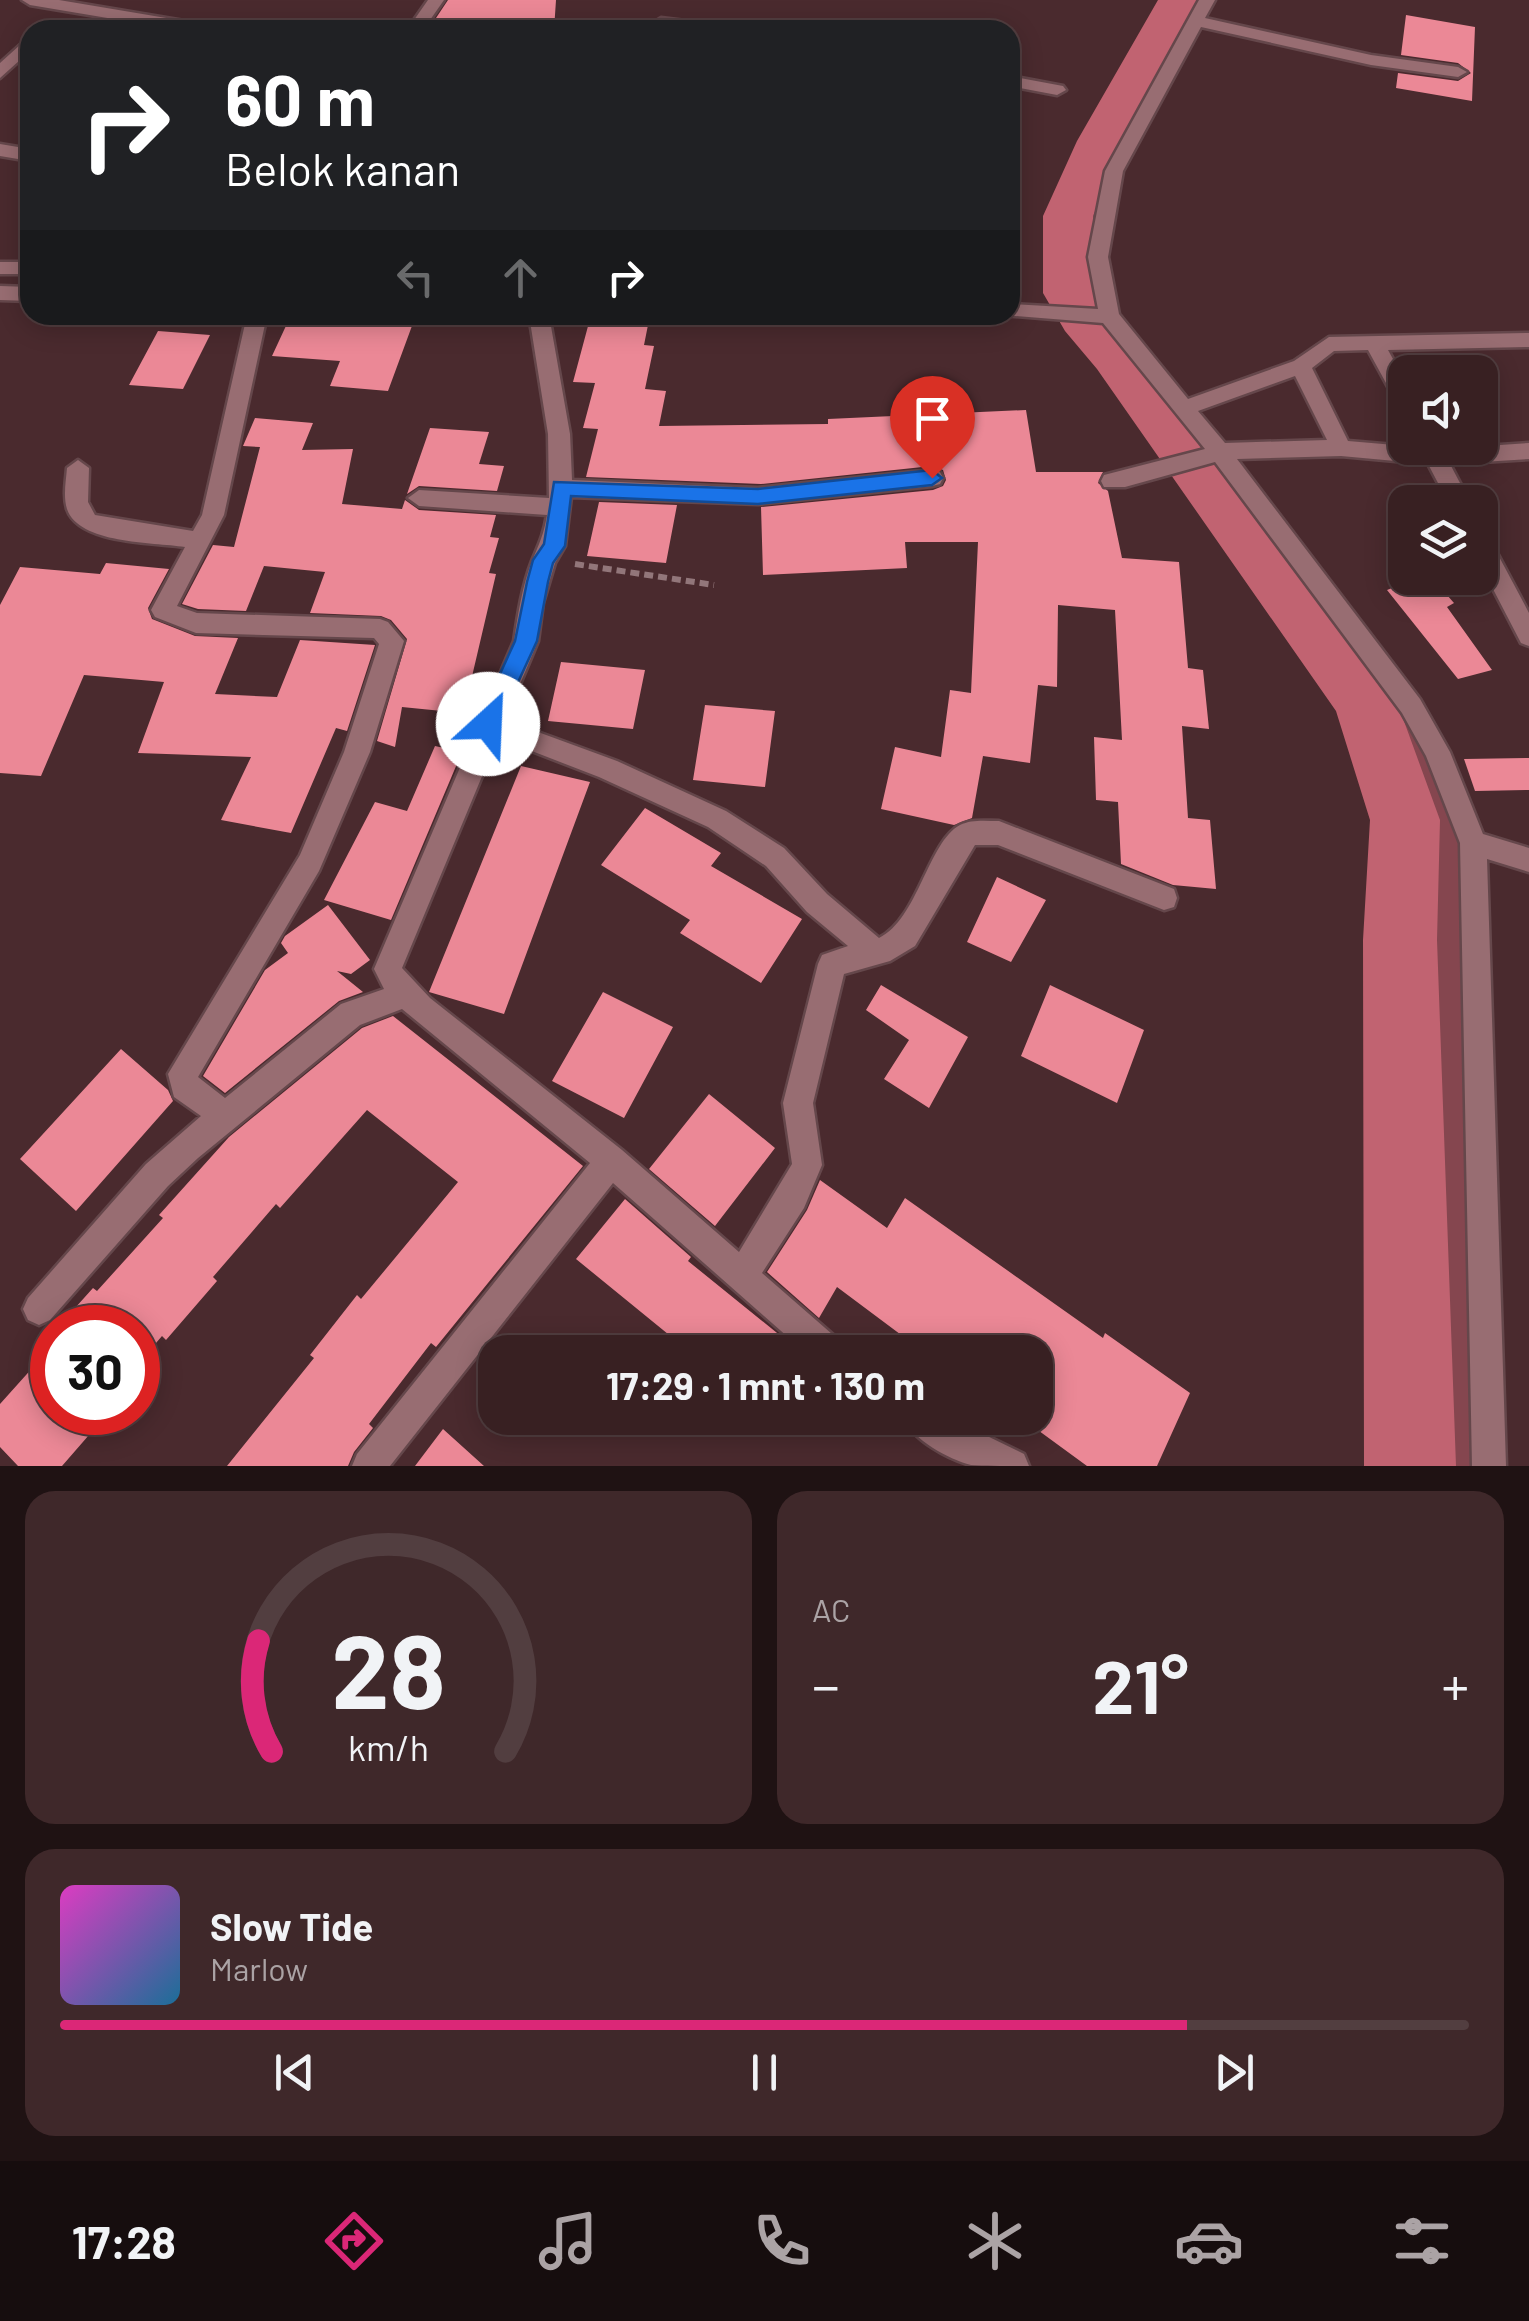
<!DOCTYPE html>
<html lang="id">
<meta charset="utf-8">
<style>
body{margin:0;font-family:Barlow,sans-serif;background:#3f282a;color:#f1f3f6;height:100vh;display:flex;flex-direction:column;font-size:38px;white-space:nowrap}
*{box-sizing:border-box;margin:0}
p{font-size:32px;color:#aba3a5}
.icon{flex:none;width:55px;height:55px;fill:none;stroke:currentColor;stroke-width:2;stroke-linecap:round;stroke-linejoin:round}
.map{position:relative;height:1466px;overflow:hidden}
.details{display:flex;flex-direction:column;gap:25px;padding:25px;background:#1f1213;flex:1}
.details>*{flex:none}
.top-card{position:absolute;left:20px;top:20px;width:1000px;height:305px;border-radius:30px;box-shadow:0 5px 25px #0003,0 0 0 2px #523e40;background:#202124;color:#fff;overflow:hidden}
.fabs{position:absolute;left:1388px;top:355px;display:grid;gap:20px}
.fabs a{display:grid;place-items:center;width:110px;height:110px;border-radius:20px;background:#382022;box-shadow:0 5px 25px #0003,0 0 0 2px #523e40;font-size:50px}
.speed{position:absolute;left:30px;top:1305px;display:flex;gap:20px;font-size:50px;font-weight:700;text-align:center}
.speed>*{display:grid;place-content:center;width:130px;height:130px;border-radius:50%;background:#382022;box-shadow:0 5px 25px #0003,0 0 0 2px #523e40;line-height:1}
.speed .limit{border:15px solid #d22;background:#fff;color:#111}
.pin{position:absolute;display:grid;place-items:center;width:85px;height:85px;color:#fff;margin:-102px -42px;border-radius:50% 50% 50% 0;rotate:-45deg;box-shadow:0 0 10px #0007}
.pin .icon{rotate:45deg}
.me{position:absolute;width:110px;margin:-55px;rotate:25deg;stroke-linejoin:round;filter:drop-shadow(0 0 8px #0008)}
.turn{display:flex;align-items:center;gap:35px;height:210px;padding:0 40px;font-size:45px}
.turn .icon{width:130px;height:130px;stroke-width:2.5}
.turn b{display:block;font-size:70px;line-height:85px}
.lanes{display:flex;align-items:center;height:95px;padding:0 40px;background:#0003;justify-content:center;gap:50px;direction:ltr}
.lanes .off{opacity:.35}
.big{font-size:75px;font-weight:700;line-height:1.1}
.details .card{flex:1;display:flex;flex-direction:column;justify-content:center;gap:15px;min-width:0;padding:0 35px;border-radius:30px;background:#3f282a}
.details .dial{align-items:center;gap:0}
.dial svg{height:260px;overflow:visible;fill:none;stroke:#523e40;stroke-width:7;stroke-linecap:round;text-anchor:middle}
.dial text{fill:#f1f3f6;stroke:none}
.song{display:flex;align-items:center;gap:30px}
.cover{width:120px;height:120px;border-radius:15px;background:linear-gradient(135deg,hsl(310 70% 55%),hsl(200 70% 35%))}
.played{height:10px;border-radius:5px;background:linear-gradient(90deg,#db2777 80%,#523e40 80%)}
.keys{display:flex;justify-content:space-around;direction:ltr}
.heat{display:flex;justify-content:space-between;align-items:center;font-size:55px;direction:ltr}
.details .tiles{flex:1;display:grid;gap:25px;grid-template-columns:1fr 1fr}
.card:last-child{grid-column:span 2}
.trip{position:absolute;left:478px;top:1335px;width:575px;height:100px;border-radius:30px;background:#382022;box-shadow:0 5px 25px #0003,0 0 0 2px #523e40;font-weight:700;line-height:100px;text-align:center}
.menu{display:flex;height:160px;justify-content:space-around;align-items:center;background:#160d0e;color:#aba3a5}
.menu .icon{width:70px;height:70px}
.menu .on{color:#db2777}
.menu b{font-size:45px;color:#f1f3f6}
.map>svg:first-child{display:block}
.green{fill:#85464f}
.lines{fill:none;stroke-linecap:round;stroke-linejoin:round}
.river{fill:#c16371;fill-rule:evenodd}
.building{fill:#eb8896}
.minor-casing{stroke:#65474b;stroke-width:5}
.path{stroke:#92767a;stroke-width:6;stroke-dasharray:9 5;stroke-linecap:butt}
.minor{fill:#986d72;fill-rule:evenodd}
.route{fill:#1a73e8;stroke:#114b97;stroke-width:2.5}
</style>
<div class="map">
<svg width="1529" height="1466" viewBox="0 0 1529 1466">
<rect width="100%" height="100%" fill="#4a2a2e"/>
<path class="green" d="M1180 0H1207L1131 135 1100 236 1109 316 1377 659 1473 843 1489 1466H1410L1400 940 1405 820 1366 700 1117 355 1084 318 1070 293 1068 216 1101 141Z"/>
<g class="lines">
<path class="river" d="M1158 0H1202L1125 141 1093 216 1097 293 1389 680 1440 820 1437 940 1456 1466H1364L1363 940 1370 820 1336 711 1097 369 1065 331 1043 293V216L1077 141Z"/>
</g>
<path class="building" d="M556 0 554 30H428L448 0Z
M1406 15 1475 27 1472 101 1396 88 1398 73 1458 81 1471 73 1458 63 1401 55Z
M291 315H416L388 391 330 386 340 361 272 356Z
M591 315H650L644 345 654 346 645 389 666 391 659 426 828 424V419L1026 410 1036 472H1103L1098 483 1108 491 1122 558 1179 562 1188 668 1203 670 1209 729 1182 726 1188 818 1210 820 1216 889 1173 885 1121 864 1118 802 1096 800 1094 737 1122 740 1115 610 1058 605 1057 687 1038 685 1030 763 983 756 972 818 954 825 881 809 895 747 941 757 950 690 971 693 978 542H905L907 568 763 575 761 507 933 490 943 486 946 480 943 470 932 466 761 484 586 477 598 429 583 428 595 383 573 382Z
M158 331 210 335 183 389 129 385Z
M255 418 313 423 302 450 353 449 342 504 402 509 405 500 419 510 496 515 490 537 499 538 489 573 496 574 470 685 457 683 442 711 402 707 395 747 377 741 407 639 391 620 381 616 310 613 325 572 264 566 246 611 198 609 182 604 213 545 234 547 260 447 243 446Z
M430 428 489 432 479 464 504 466 497 491 419 486 407 494Z
M599 502 677 505 666 563 587 556Z
M106 563 169 569 148 608 152 619 195 636 238 638 215 694 277 697 300 640 375 645 347 731 336 728 291 833 221 820 251 757 138 753 164 682 84 675 41 776 0 773V605L20 567 100 574Z
M1417 578H1432L1454 603 1447 607 1492 670 1458 679 1387 590Z
M561 662 645 670 633 729 548 721Z
M705 705 775 711 765 787 693 780Z
M435 746 462 752 391 920 324 900 375 802 407 811Z
M1529 758V790L1475 791 1464 759Z
M521 766 590 782 504 1014 429 992Z
M645 808 721 853 711 866 802 919 761 983 680 933 690 920 601 865Z
M997 877 1046 900 1011 962 967 942Z
M328 905 370 960 351 974 337 971 363 992 339 1001 225 1093 203 1076 265 970 288 953 281 943 285 936Z
M881 985 968 1037 929 1108 884 1079 909 1040 866 1010Z
M1050 985 1144 1030 1117 1103 1021 1056Z
M603 992 673 1027 624 1118 552 1081Z
M393 1016 583 1166 436 1347 431 1343 369 1424 373 1428 354 1452 348 1466H227L314 1358 310 1355 357 1295 361 1299 458 1182 367 1110 280 1208 276 1204 213 1277 217 1281 166 1340 162 1336 138 1364V1328H57L93 1288 97 1291 163 1218 159 1215 229 1137 362 1028Z
M121 1049 168 1090 173 1101 76 1211 20 1159Z
M709 1094 775 1148 715 1226 649 1169Z
M820 1180 887 1228 905 1198 1103 1338 1105 1333 1190 1393 1157 1466H1087L1035 1428V1352H924L837 1287 819 1318 767 1272 807 1210Z
M625 1199 691 1257 688 1261 782 1337 772 1352H690L576 1259Z
M52 1346V1412H109L62 1466H18L0 1447V1404Z
M443 1429 484 1466H415Z"/>
<g class="lines">
<g class="minor-casing">
<path id="minor" d="M22 0H59L208 25 216 30H179L30 5Z
M428 0H444L423 30H407Z
M1199 0H1215L1205 18 1371 55 1458 67 1467 72 1458 77 1371 65 1201 27 1123 171 1108 257 1119 314 1188 399 1294 361 1329 337 1529 333V347L1388 350 1405 381V408L1398 405 1368 350 1334 351 1312 368 1348 441 1441 449 1529 443V459L1450 464 1470 502H1448L1428 464 1341 456 1237 459 1420 699 1450 752 1483 834 1529 848V872L1487 859 1506 1466H1472L1460 843 1426 756 1402 713 1215 462 1125 487H1104L1101 481 1104 475 1205 449 1103 323 1002 315H1010V304L1098 309 1088 257 1105 171ZM1295 376 1327 440 1225 443 1198 411Z
M661 18 718 25 726 30 655 26 653 23Z
M30 36V51L0 78V63Z
M1010 76 1063 86 1066 90 1057 95 1010 86Z
M0 144 30 149V161L0 156Z
M0 262H30V274H0Z
M0 286 30 287V301L0 300Z
M247 315H267L224 515 177 606 197 613 380 619 388 622 404 641 370 752 319 871 198 1077 225 1098 341 1004 384 989 374 969 514 641C518 614 522 587 532 561 539 544 544 534 547 515L419 506 408 498 419 490 549 498 548 434 529 315H549L570 434 572 480 758 488 932 470 940 472 943 478 940 484 932 486 758 504 571 497 565 546 555 563 543 603 538 641 505 720 617 761 726 811 784 848 827 894 879 938C918 919 928 842 960 825 972 819 986 821 999 821L1174 889 1177 898 1174 907 1164 910 998 845H975L915 946 890 961 844 974 813 1103 822 1165 804 1208 762 1273 840 1341 845 1352H805L613 1183 390 1466H352L357 1454 590 1163 402 1009 360 1025 198 1158 168 1186 50 1320 39 1325 28 1320 23 1309 28 1298 146 1164 201 1116 174 1097 168 1074 300 855 344 752 379 644 374 638 196 633 155 617 151 610 185 547C152 542 79 544 67 509 63 496 66 481 67 468L78 460 89 468 88 502 95 515 193 531 202 515ZM498 738 599 777 708 827 766 866 807 912 848 946 822 955 818 964 783 1103 792 1164 739 1252 622 1150 430 998 402 968Z
M1480 533 1488 536 1529 613V646L1521 643 1480 564Z
M904 1418H950L1024 1454 1029 1466C1011 1466 988 1466 971 1465 948 1459 913 1440 904 1418Z"/>
</g>
<path class="path" d="M575 564 714 585"/>
<use href="#minor" class="minor"/>
</g>
<path class="route" d="M932 470 942 478 932 485 758 504 571 496 565 546 553 563 548 582 537 641 496 730H480L477 724 515 641 527 582 533 560 544 544 554 482 758 489Z"/>
</svg>
<div class="fabs">
<a><svg class="icon" aria-label="sound" viewBox="0 0 24 24"><path d="M4 9h4l5-4v14l-5-4H4zM17 9q2 3 0 6"/></svg></a>
<a><svg class="icon" aria-label="layers" viewBox="0 0 24 24"><path d="M12 4l9 5-9 5-9-5zM3 14l9 5 9-5"/></svg></a>
</div>
<div class="speed"><div class="limit">30</div></div>
<div class="pin" style="left:932px;top:478px;background:#d93025"><svg class="icon" aria-label="arrive" viewBox="0 0 24 24"><path d="M6 21V4h12l-3 4 3 4H6"/></svg></div>
<svg class="me" style="left:488px;top:724px" viewBox="-20 -20 40 40"><circle r="19" fill="#fff"/><path d="M0-13L10 11 0 6-10 11z" fill="#1a73e8"/></svg>
<div class="trip">17:29 · 1 mnt · 130 m</div>
<div class="top-card">
<div class="turn"><svg class="icon" aria-label="right" viewBox="0 0 24 24"><path d="M7 20v-9h11M14 6l5 5-5 5"/></svg><div><b>60 m</b>Belok kanan</div></div>
<div class="lanes"><svg class="icon off" aria-label="left" viewBox="0 0 24 24"><path d="M17 20v-9H6M10 6l-5 5 5 5"/></svg><svg class="icon off" aria-label="ahead" viewBox="0 0 24 24"><path d="M12 20V5M6 11l6-6 6 6"/></svg><svg class="icon" aria-label="right" viewBox="0 0 24 24"><path d="M7 20v-9h11M14 6l5 5-5 5"/></svg></div>
</div>
</div>
<section class="details">
<div class="tiles">
<div class="card dial"><svg viewBox="0 0 100 80">
<path d="M14 69A42 42 0 1 1 86 69"/>
<path d="M14 69A42 42 0 0 1 10 35" stroke="#db2777"/>
<text x="50" y="56" font-size="32" font-weight="700">28</text>
<text x="50" y="72" font-size="11">km/h</text>
</svg></div>
<div class="card"><p>AC</p>
<div class="heat"><a>−</a><b class="big">21°</b><a>+</a></div>
</div>
<div class="card">
<div class="song"><i class="cover"></i><div><b>Slow Tide</b><p>Marlow</p></div></div>
<div class="played"></div>
<div class="keys"><svg class="icon" aria-label="previous" viewBox="0 0 24 24"><path d="M18 5L8 12l10 7zM5 5v14"/></svg><svg class="icon" aria-label="pause" viewBox="0 0 24 24"><path d="M8 5v14M16 5v14"/></svg><svg class="icon" aria-label="next" viewBox="0 0 24 24"><path d="M6 5l10 7-10 7zM19 5v14"/></svg></div>
</div>
</div>
</section>
<nav class="menu">
<b>17:28</b>
<svg class="icon on" aria-label="directions" viewBox="0 0 24 24"><path d="M12 3l9 9-9 9-9-9zM9 14v-3h6M13 9l2 2-2 2"/></svg>
<svg class="icon" aria-label="music" viewBox="0 0 24 24"><path d="M9 18V5l10-2v13"/><circle cx="6" cy="18" r="3"/><circle cx="16" cy="16" r="3"/></svg>
<svg class="icon" aria-label="phone" viewBox="0 0 24 24"><path d="M5 4h4l2 5-3 2q2 4 5 5l2-3 5 2v4C11 20 4 13 5 4z"/></svg>
<svg class="icon" aria-label="climate" viewBox="0 0 24 24"><path d="M12 3v18M4 7l16 10M4 17L20 7"/></svg>
<svg class="icon" aria-label="car" viewBox="0 0 24 24"><path d="M5 17H2v-5l4-1 3-4h7l3 4 3 1v5h-3M9 17h6M6 11h13"/><circle cx="7" cy="17" r="2"/><circle cx="17" cy="17" r="2"/></svg>
<svg class="icon" aria-label="filters" viewBox="0 0 24 24"><path d="M4 7h16M4 17h16"/><circle cx="9" cy="7" r="2"/><circle cx="15" cy="17" r="2"/></svg>
</nav>
